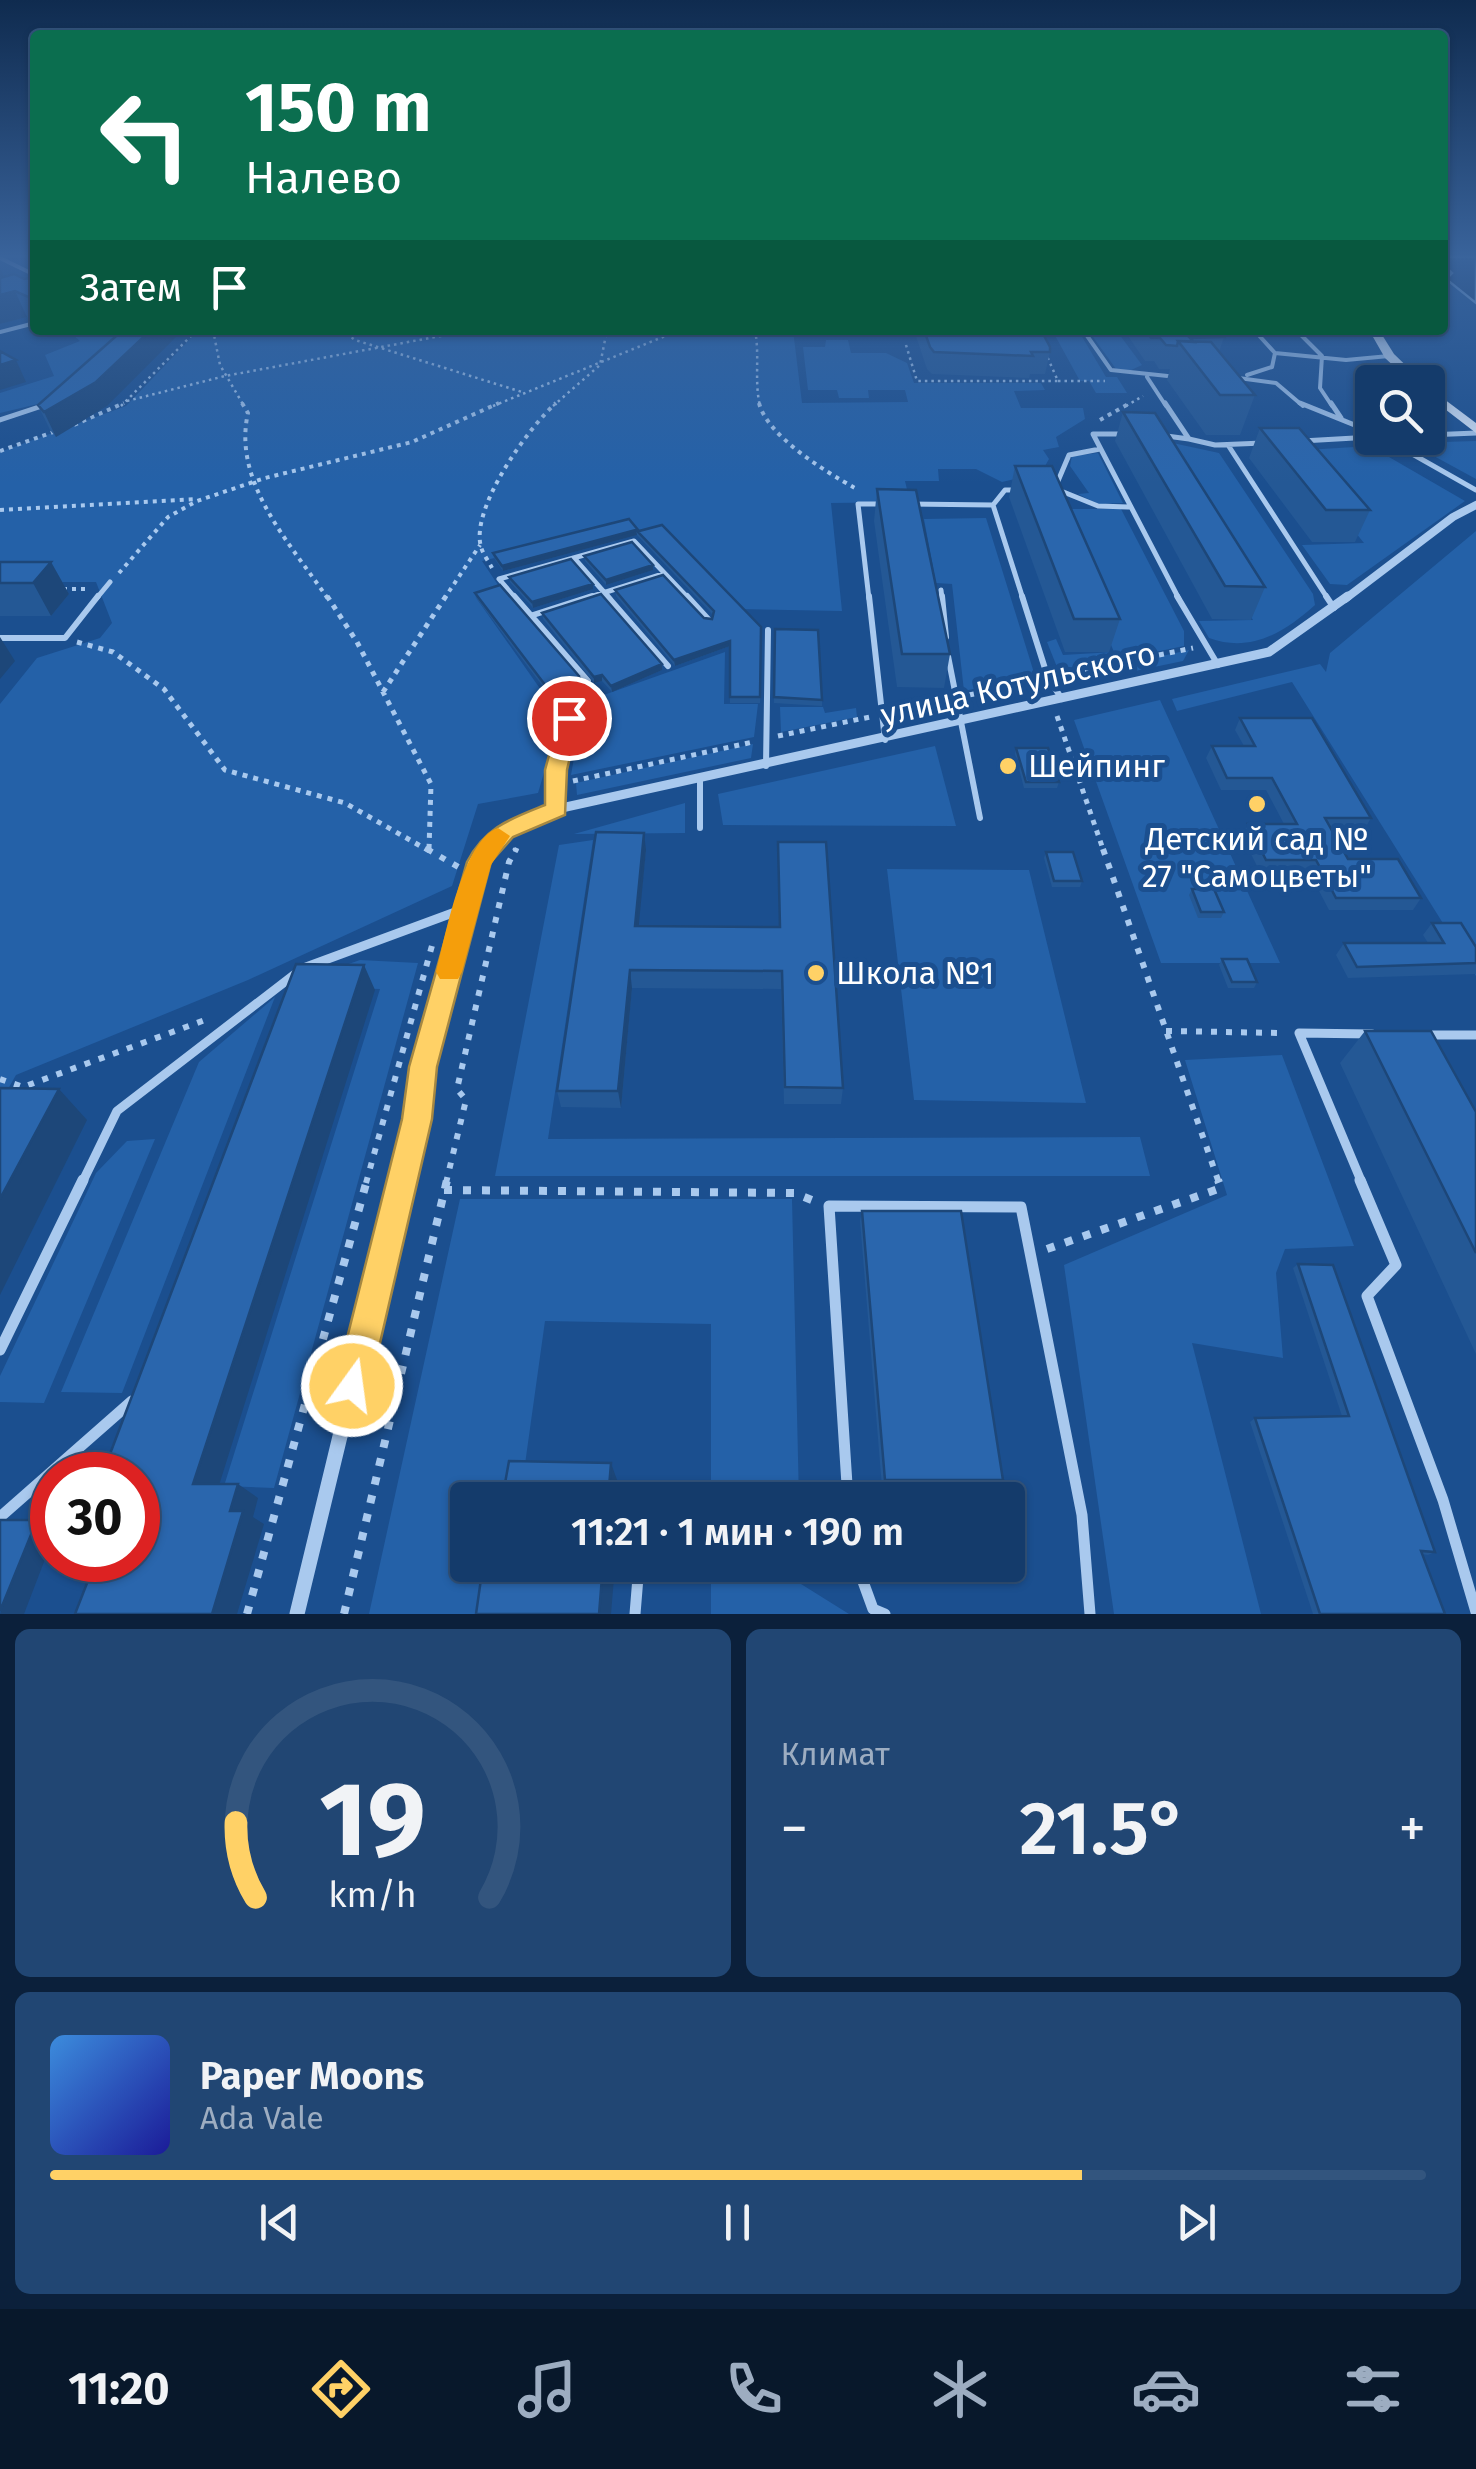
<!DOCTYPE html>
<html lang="ru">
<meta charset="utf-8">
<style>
body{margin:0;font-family:"Fira Sans",sans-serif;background:#214673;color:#f1f3f6;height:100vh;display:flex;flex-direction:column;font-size:38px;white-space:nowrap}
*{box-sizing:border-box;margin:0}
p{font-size:32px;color:#9dadc1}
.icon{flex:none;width:55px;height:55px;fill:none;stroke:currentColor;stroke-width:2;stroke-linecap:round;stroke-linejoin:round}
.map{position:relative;height:1614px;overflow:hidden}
.side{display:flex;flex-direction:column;gap:15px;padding:15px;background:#0b203b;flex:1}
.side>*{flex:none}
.top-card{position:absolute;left:30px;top:30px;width:1418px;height:305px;border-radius:10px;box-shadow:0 2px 8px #0004,0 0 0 2px #33557e;background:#0b6e4f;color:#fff;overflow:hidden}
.buttons{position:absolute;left:1355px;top:365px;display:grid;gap:20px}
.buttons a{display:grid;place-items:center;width:90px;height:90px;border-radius:10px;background:#143b6b;box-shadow:0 2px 8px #0004,0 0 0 2px #33557e;font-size:50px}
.speed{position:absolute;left:30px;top:1452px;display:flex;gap:20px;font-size:50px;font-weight:700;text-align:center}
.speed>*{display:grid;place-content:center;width:130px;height:130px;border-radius:50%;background:#143b6b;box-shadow:0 2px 8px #0004,0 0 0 2px #33557e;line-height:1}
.speed .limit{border:15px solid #d22;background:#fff;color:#111}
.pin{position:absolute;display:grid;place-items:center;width:85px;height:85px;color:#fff;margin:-42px;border:5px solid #fff;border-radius:50%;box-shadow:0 2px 10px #0007}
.me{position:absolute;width:110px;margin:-55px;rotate:14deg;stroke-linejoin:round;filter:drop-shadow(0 0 8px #0008)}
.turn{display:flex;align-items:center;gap:35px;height:210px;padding:0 50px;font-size:45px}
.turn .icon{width:130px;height:130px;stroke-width:2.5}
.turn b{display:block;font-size:70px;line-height:85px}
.then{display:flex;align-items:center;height:95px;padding:0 50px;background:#0003;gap:20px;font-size:38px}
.big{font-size:75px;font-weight:600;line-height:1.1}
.side .tile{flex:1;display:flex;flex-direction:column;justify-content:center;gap:15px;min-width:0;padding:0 35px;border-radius:15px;background:#214673}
.side .dial{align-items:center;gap:0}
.dial svg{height:260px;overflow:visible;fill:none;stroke:#33557e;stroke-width:7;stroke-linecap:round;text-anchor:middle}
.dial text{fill:#f1f3f6;stroke:none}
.song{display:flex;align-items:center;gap:30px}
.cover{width:120px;height:120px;border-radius:15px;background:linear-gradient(135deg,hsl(210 70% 55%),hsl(240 70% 35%))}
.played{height:10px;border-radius:5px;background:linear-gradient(90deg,#ffd166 75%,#33557e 75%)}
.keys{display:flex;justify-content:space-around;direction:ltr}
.heat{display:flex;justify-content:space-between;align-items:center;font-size:55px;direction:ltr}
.side .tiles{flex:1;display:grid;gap:15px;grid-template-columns:1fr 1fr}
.tile:last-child{grid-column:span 2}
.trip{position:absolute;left:450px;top:1482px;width:575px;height:100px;border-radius:10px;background:#143b6b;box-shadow:0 2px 8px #0004,0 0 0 2px #33557e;font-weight:600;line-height:100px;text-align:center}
.menu{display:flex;height:160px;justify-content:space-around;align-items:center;background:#08182b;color:#9dadc1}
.menu .icon{width:70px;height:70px}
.menu .active{color:#ffd166}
.menu b{font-size:45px;color:#f1f3f6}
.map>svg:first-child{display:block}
.green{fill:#2461a8}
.water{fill:#123a6d;stroke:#9cc4f0;stroke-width:2.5}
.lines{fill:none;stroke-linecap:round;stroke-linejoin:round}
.path-far4{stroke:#a9c9ee;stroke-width:2.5;stroke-dasharray:2.5 4;stroke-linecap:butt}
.path-far3{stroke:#a9c9ee;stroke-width:4;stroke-dasharray:4 5;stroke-linecap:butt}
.path-far2{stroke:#a9c9ee;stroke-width:5;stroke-dasharray:5 6;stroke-linecap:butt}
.path-far1{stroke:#a9c9ee;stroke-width:6;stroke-dasharray:6 9;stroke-linecap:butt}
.path{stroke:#a9c9ee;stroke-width:8;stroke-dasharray:8 11;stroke-linecap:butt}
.lane-far4{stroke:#a9c9ee;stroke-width:4}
.lane-far3{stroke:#a9c9ee;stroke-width:5}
.lane-far2{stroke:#a9c9ee;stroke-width:6}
.lane-far1{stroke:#a9c9ee;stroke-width:9}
.lane{stroke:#a9c9ee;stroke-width:11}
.street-far3{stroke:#a9c9ee;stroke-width:8}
.street-far2{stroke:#a9c9ee;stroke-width:9}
.street-far1{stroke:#a9c9ee;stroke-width:12}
.street{stroke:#a9c9ee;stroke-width:15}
.secondary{fill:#d6e6fa;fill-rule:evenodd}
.wall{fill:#245895}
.shaded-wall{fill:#1d4779}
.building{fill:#2a66ad;stroke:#1d4779;stroke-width:2.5}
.route{fill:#ffd166;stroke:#a68842;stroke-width:2.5}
.slow{fill:#f59e0b}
.poi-dot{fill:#ffd166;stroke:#1b4f8f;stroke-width:4}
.labels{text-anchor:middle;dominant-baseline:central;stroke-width:10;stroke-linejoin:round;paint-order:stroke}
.street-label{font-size:32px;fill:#fff;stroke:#1b4f8f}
.poi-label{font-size:32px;fill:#fff;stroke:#1b4f8f;text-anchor:start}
</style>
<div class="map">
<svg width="1476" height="1614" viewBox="0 0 1476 1614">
<rect width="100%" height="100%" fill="#1b4f8f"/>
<path class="green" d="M89 330 130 334 42 403 0 413V393L54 376 45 355 80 341 73 335Z
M328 330H793L802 403 908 402 905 390H868L869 398H839L837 390H808L803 347H825L826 340H848L851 353H886L907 363 914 383H1041L1045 390 1014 391 1021 408H1083L1085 419 1056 437 1059 447 1043 450 1049 459 1041 473 1002 482 976 469H938L939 481H905L910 502 831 503 842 611 738 609 629 525 482 561 502 591 477 599 548 700 567 695 538 793 478 804 452 886 248 980 16 1075 0 1103V704L37 658 100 638 112 623 96 582H0V452L126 406 192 337 217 331 295 334Z
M1052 330H1078L1106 377H1117L1127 393H1096L1089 381H1080Z
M1088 330H1116L1142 365 1129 371 1116 369Z
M1145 437 1219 453 1313 594 1315 605C1284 633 1250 653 1209 638L1199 621 1253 620Z
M1476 441V479L1410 443Z
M1370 446 1465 501 1347 585 1330 584 1302 545 1364 543 1290 451Z
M1098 453 1123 503 1098 504 1078 494 1089 493 1070 466 1072 456Z
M1052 500 1067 509H1121L1184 631V646L1059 672 1047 642 1056 639 1063 655 1114 652Z
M986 518 1035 676 964 691 952 584 936 583 924 519Z
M1476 531V976L1292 682 1177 711 1172 699 1320 664 1326 672 1330 653Z
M1189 650 1183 661 1087 681 1062 678Z
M725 652 724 704H758L754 737 571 775 584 702Z
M1160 700 1280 963H1161L1074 720Z
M780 707H823L825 713 856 708 857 717 781 732Z
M753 744 751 758 577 795 576 783Z
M935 746 956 826 723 825 718 794Z
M685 803V833L574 834Z
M593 840 548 1139 1140 1137 1150 1176H495L559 845Z
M887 869 1029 870 1086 1103 914 1100Z
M360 960 418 963 274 1488 224 1486 380 989 314 987 320 974Z
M275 997 122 1393 61 1392 199 1062Z
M1282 1055 1354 1246 1285 1249 1276 1273 1283 1358 1192 1343 1261 1614H1114L1064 1265 1227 1195 1185 1060Z
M155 1139 44 1403 0 1402V1376L96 1173 127 1141Z
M460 1199H792L799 1500H711V1324L545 1321 520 1500H468V1565H503L496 1614H369Z
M711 1565H800L801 1584 849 1614H711Z"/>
<path class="water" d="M1442 257H1476V303L1446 279 1452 273 1443 265Z"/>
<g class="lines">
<path class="path-far4" d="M213 330 220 365 244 406
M341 330 355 340 522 392
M755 330C760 356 754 381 760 406
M906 345 917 381H1058L1046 354
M1058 381H1105
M127 401 225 376 473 330
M121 406 197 330
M493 406 680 330
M553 406 600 365 607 330
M1126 406 1143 396"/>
<path class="path-far3" d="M242 403 248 413C232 483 291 544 328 599
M759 403C767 436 826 472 855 488
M1100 420 1130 403
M74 425 124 403
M0 451 59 430
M0 510 197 499
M492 568C489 562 483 554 481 547 470 508 529 427 556 403
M119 573 168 517 197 501 265 478 412 442 499 403
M63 589H87
M444 599 480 545"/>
<path class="path-far2" d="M327 596 357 642 431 784 429 849
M77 642 113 652 164 689 225 770 345 803 431 852
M1062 675 1193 648
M383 692 446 596
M969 695 1036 681
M896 711 944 701
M1057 716 1104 852
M778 736 870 717
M573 781 753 742
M515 852 517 848"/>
<path class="path-far1" d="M427 849 460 868
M1103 849 1219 1183
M1166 1031 1283 1033
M0 1079 23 1087 205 1020
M366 1183 433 942
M446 1183 466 1100 457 1089 509 862 516 849"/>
<path class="path" d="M444 1190 794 1193 814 1201
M1047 1249 1221 1188 1218 1180
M247 1614 367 1180
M344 1614 447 1180"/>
<path class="lane-far4" d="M0 258 35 275
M871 330 872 335H903L902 330
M1083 330 1111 370 1177 377
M1254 330 1275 353 1346 360 1389 356
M1296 330 1322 356 1320 388 1332 406
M0 332 35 323
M1247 375 1272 367 1275 353
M1147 377 1166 406
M1231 377 1276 383 1303 406
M1394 382 1402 369
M43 406 48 404"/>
<path class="lane-far3" d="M1165 403 1189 439 1215 445 1263 443
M1300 403 1372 432
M1331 403 1341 418
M0 420 48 404
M1428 420 1443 434
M1125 434H1093L1179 599
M1159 435 1189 439
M1428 435 1476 433
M1384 438 1476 490
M1302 441 1372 437
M1228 445 1328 599
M1055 488 1069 455 1100 449
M1056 489 1098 506 1128 507
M909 504 993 505 1023 599
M993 505 1005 490H1017
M574 558 610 599
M941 590 942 599
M96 599 110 582
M516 599 499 579 634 541 689 599
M584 599 663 574
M869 599 858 504H885"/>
<path class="lane-far2" d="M514 596 588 681C561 720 556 763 557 809
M607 596 668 666
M687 596 708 619
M869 596 885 740
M942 596 946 637
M1022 596 1048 678 1062 699
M1177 596 1218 665
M1326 596 1334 608
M530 616 592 596
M0 638H65L98 596
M948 656 980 818
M766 766 768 630
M700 780V828"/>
<path class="lane-far1" d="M306 967 466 908
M1426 1035H1476
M82 1183 117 1111 295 974
M1362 1183 1299 1033 1372 1034"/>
<path class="lane" d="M1360 1180 1396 1265 1367 1296 1443 1500 1476 1612
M0 1350 83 1180
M848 1500 829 1206 1021 1207 1082 1515 1090 1614
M0 1517 132 1401
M857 1565 873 1609 885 1614
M635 1614 639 1565"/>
<path class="street-far3" d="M1345 599 1453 517 1476 505"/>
<path class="street-far2" d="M485 852 511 827 557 809 1269 652 1348 596"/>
<path class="street-far1" d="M402 1183 457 932 486 849"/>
<path class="street" d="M297 1614 402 1180"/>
<path class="secondary" d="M1369 330H1379L1394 354 1423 382H1411L1385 358Z
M1428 387 1476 423V433L1428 396Z"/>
</g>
<path class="wall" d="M0 268 4 277 24 279 35 277V320L27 317 0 324Z
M236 330H303L301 332Z
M837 330H865V334H838Z
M914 330H1041L1050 352 1045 374H1030L1029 378 932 374 927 369Z
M1124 330H1218L1224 337 1219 352 1255 395 1240 435H1206L1167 380 1170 369H1159L1154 361H1145Z
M38 405 107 406 56 437 50 430Z
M1123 412 1265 587 1251 620 1212 619 1115 441Z
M1260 428 1370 510 1355 542H1312L1249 458Z
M1015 466 1120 619 1109 652H1065L1009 497Z
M877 489 950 654 944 688 897 687 874 521Z
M629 519 639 531 761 627 760 703H730V646L675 666 616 596 615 590 704 618 712 619 713 615 637 535 503 571 494 558 493 553Z
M584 556 653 570 606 585 585 561Z
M0 562H51L69 594 51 616H0Z
M509 577 593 589 533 608 510 582Z
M475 593 580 682 575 689 550 696 476 598Z
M542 613 662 664V670L612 692 602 681 594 683 543 619Z
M775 629 822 700V706L774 703Z
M1240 718 1371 818 1364 830H1331L1348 859 1421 898 1413 910H1329L1309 872H1260L1242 836 1248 824H1284L1266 790H1221L1206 758 1212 746H1244L1235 730Z
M1016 748 1059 782 1057 788H1024L1015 754Z
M778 842 843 1088 841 1104H784L781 989 632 988 621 1108 561 1107 557 1091 646 850 638 926 779 927Z
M1046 852 1082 881 1080 887H1052L1044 858Z
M1192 889 1224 912 1221 918H1198L1189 895Z
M1432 923 1476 947V974L1348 978 1336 955 1344 943H1428L1423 935Z
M1222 959 1257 982 1254 988H1228L1219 965Z
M1365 1031 1476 1112V1354L1340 1063Z
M862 1211 1003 1480 998 1487H882L860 1221Z
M1298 1264 1435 1552 1428 1555 1422 1554 1445 1614H1313L1250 1422 1255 1418 1342 1416 1293 1268Z"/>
<path class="shaded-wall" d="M0 268 11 292 15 291 27 317 0 324Z
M67 330H90L69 335Z
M151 330H183L107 406 56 437 44 412Z
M16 360 26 382 0 390V365Z
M636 530 637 535 503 571 502 566Z
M51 562 69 594 51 616 33 583Z
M653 565V570L606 585V580Z
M593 584V589L533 608 532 602Z
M0 637 15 661 0 679Z
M730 641V646L675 666 674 660Z
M662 664V670L612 692 611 686Z
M602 675V681L594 683V677Z
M579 676 580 682 575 689 550 696 549 690Z
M644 833 646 850 637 944 635 926Z
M364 965 375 990 215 1498 193 1484Z
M630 970 632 988 621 1108 618 1091Z
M59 1089 87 1120 0 1295V1199Z
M611 1463 621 1491 620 1500H608Z
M238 1484 258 1498 253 1517 264 1524 237 1614H212L230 1511Z
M37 1520 52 1527V1541L24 1614H0Z
M603 1565H615L611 1614H599Z"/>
<path class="building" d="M14 274 24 279 35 277V300L15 291 0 295V278Z
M123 330H151L96 382 44 412 38 405Z
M924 330H1041L1050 347V352H1031L1033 356 934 352 930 347Z
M1146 330H1218L1224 337 1190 338 1194 342 1178 341 1177 346 1166 345 1160 338H1151Z
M1178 341 1211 342 1255 395H1220Z
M0 351 16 360 0 365Z
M1123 412 1155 413 1265 587 1225 586Z
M1260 428H1299L1370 510H1326Z
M1015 466H1052L1120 619H1074Z
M877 489 916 490 950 654H902Z
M629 519 639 531 662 525 761 627 760 697H730V641L674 660 615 590 663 575 704 618 712 619 714 611 636 530 502 566 493 553Z
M632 542 653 565 606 580 584 556Z
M571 559 593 584 532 602 509 577Z
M0 562H51L33 583H0Z
M500 585 579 676 574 683 549 690 475 593Z
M601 594 662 664 611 686 602 675 594 677 542 613Z
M775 629 818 630 822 700 774 697Z
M1240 718H1312L1371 818H1325L1348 859H1398L1421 898H1336L1316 860H1266L1248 824H1297L1272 778H1227L1212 746H1255Z
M1016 748H1048L1059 782H1026Z
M596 832 644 833 635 926 780 927 778 842H826L843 1088 785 1087 782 971 630 970 618 1091H557Z
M1046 852H1073L1082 881H1054Z
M1192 889H1214L1224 912H1201Z
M1432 923H1461L1476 947V963L1357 967 1344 943H1444Z
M1222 959H1247L1257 982H1232Z
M296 964 364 965 193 1484H238L230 1511H243L212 1614H75L96 1560H138V1475H102Z
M1365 1031H1431L1476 1112V1253Z
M0 1088 59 1089 0 1199Z
M862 1211H961L1003 1480H885Z
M1298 1264 1333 1265 1435 1552 1421 1551 1445 1614H1320L1255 1418 1349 1416Z
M509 1461 611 1463 608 1500H502Z
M0 1520H37L0 1611Z
M483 1565H603L599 1614H476Z"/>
<linearGradient id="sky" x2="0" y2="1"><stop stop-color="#0f2b4f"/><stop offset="0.53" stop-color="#39639b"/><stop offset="1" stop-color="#39639b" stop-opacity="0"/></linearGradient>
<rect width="1476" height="483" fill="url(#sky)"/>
<path class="route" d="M569 711 579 718 567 770 565 815 513 837 491 862 437 1067 432 1119 370 1386 365 1398 352 1403 340 1398 335 1386 402 1119 409 1067 467 862C485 827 510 819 545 805V770L559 718Z"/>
<path class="slow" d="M498 828 510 836 491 865 462 972 458 979H440L436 972C445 938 463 839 498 828Z"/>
<g class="poi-dot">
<circle cx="1008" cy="766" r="10"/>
<circle cx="1257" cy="804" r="10"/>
<circle cx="816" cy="973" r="10"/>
</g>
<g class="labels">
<g class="street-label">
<text transform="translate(1018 684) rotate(-13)">улица Котульского</text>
</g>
<g class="poi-label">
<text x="1028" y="766">Шейпинг</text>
<text x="1257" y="839" text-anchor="middle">Детский сад №<tspan x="1257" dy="37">27 "Самоцветы"</tspan></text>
<text x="836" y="973">Школа №1</text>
</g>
</g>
</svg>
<div class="buttons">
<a><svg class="icon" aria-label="search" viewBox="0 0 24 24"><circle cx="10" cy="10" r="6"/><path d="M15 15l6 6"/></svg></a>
</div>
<div class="speed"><div class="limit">30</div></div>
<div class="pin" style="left:569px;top:718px;background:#d93025"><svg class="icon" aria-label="arrive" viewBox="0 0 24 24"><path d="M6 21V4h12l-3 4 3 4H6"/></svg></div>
<svg class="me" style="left:352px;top:1386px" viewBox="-20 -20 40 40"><circle r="17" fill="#ffd166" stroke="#fff" stroke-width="3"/><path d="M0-11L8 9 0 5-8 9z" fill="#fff"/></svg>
<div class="trip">11:21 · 1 мин · 190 m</div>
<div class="top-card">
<div class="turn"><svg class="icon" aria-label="left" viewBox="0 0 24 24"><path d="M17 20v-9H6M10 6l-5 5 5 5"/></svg><div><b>150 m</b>Налево</div></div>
<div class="then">Затем<svg class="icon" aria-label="arrive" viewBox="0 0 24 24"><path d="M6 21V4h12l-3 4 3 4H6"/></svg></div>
</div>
</div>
<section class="side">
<div class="tiles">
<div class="tile dial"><svg viewBox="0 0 100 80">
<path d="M14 69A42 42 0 1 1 86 69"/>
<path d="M14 69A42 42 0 0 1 8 46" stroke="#ffd166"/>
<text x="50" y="56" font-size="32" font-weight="700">19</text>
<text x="50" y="72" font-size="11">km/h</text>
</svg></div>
<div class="tile"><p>Климат</p>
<div class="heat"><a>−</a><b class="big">21.5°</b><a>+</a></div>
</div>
<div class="tile">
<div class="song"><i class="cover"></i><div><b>Paper Moons</b><p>Ada Vale</p></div></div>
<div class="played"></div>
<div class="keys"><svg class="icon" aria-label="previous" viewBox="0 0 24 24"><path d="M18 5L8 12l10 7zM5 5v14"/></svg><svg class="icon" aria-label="pause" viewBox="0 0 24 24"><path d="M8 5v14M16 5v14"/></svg><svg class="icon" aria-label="next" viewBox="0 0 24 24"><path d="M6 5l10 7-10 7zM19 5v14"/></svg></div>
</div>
</div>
</section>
<nav class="menu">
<b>11:20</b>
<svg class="icon active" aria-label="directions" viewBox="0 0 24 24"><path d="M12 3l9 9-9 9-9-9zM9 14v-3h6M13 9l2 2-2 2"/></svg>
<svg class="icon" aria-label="music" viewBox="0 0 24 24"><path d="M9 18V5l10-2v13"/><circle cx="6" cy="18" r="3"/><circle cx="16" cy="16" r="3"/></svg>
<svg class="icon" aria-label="phone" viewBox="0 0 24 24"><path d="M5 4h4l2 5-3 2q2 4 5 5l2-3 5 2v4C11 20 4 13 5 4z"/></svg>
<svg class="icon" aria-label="climate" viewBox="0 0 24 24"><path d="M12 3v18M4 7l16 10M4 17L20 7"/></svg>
<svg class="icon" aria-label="car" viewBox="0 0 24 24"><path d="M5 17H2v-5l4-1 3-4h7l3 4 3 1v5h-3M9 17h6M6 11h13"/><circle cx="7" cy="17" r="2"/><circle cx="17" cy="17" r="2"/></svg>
<svg class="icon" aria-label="filters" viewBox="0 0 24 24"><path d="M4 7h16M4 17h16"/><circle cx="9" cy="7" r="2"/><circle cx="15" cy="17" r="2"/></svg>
</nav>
